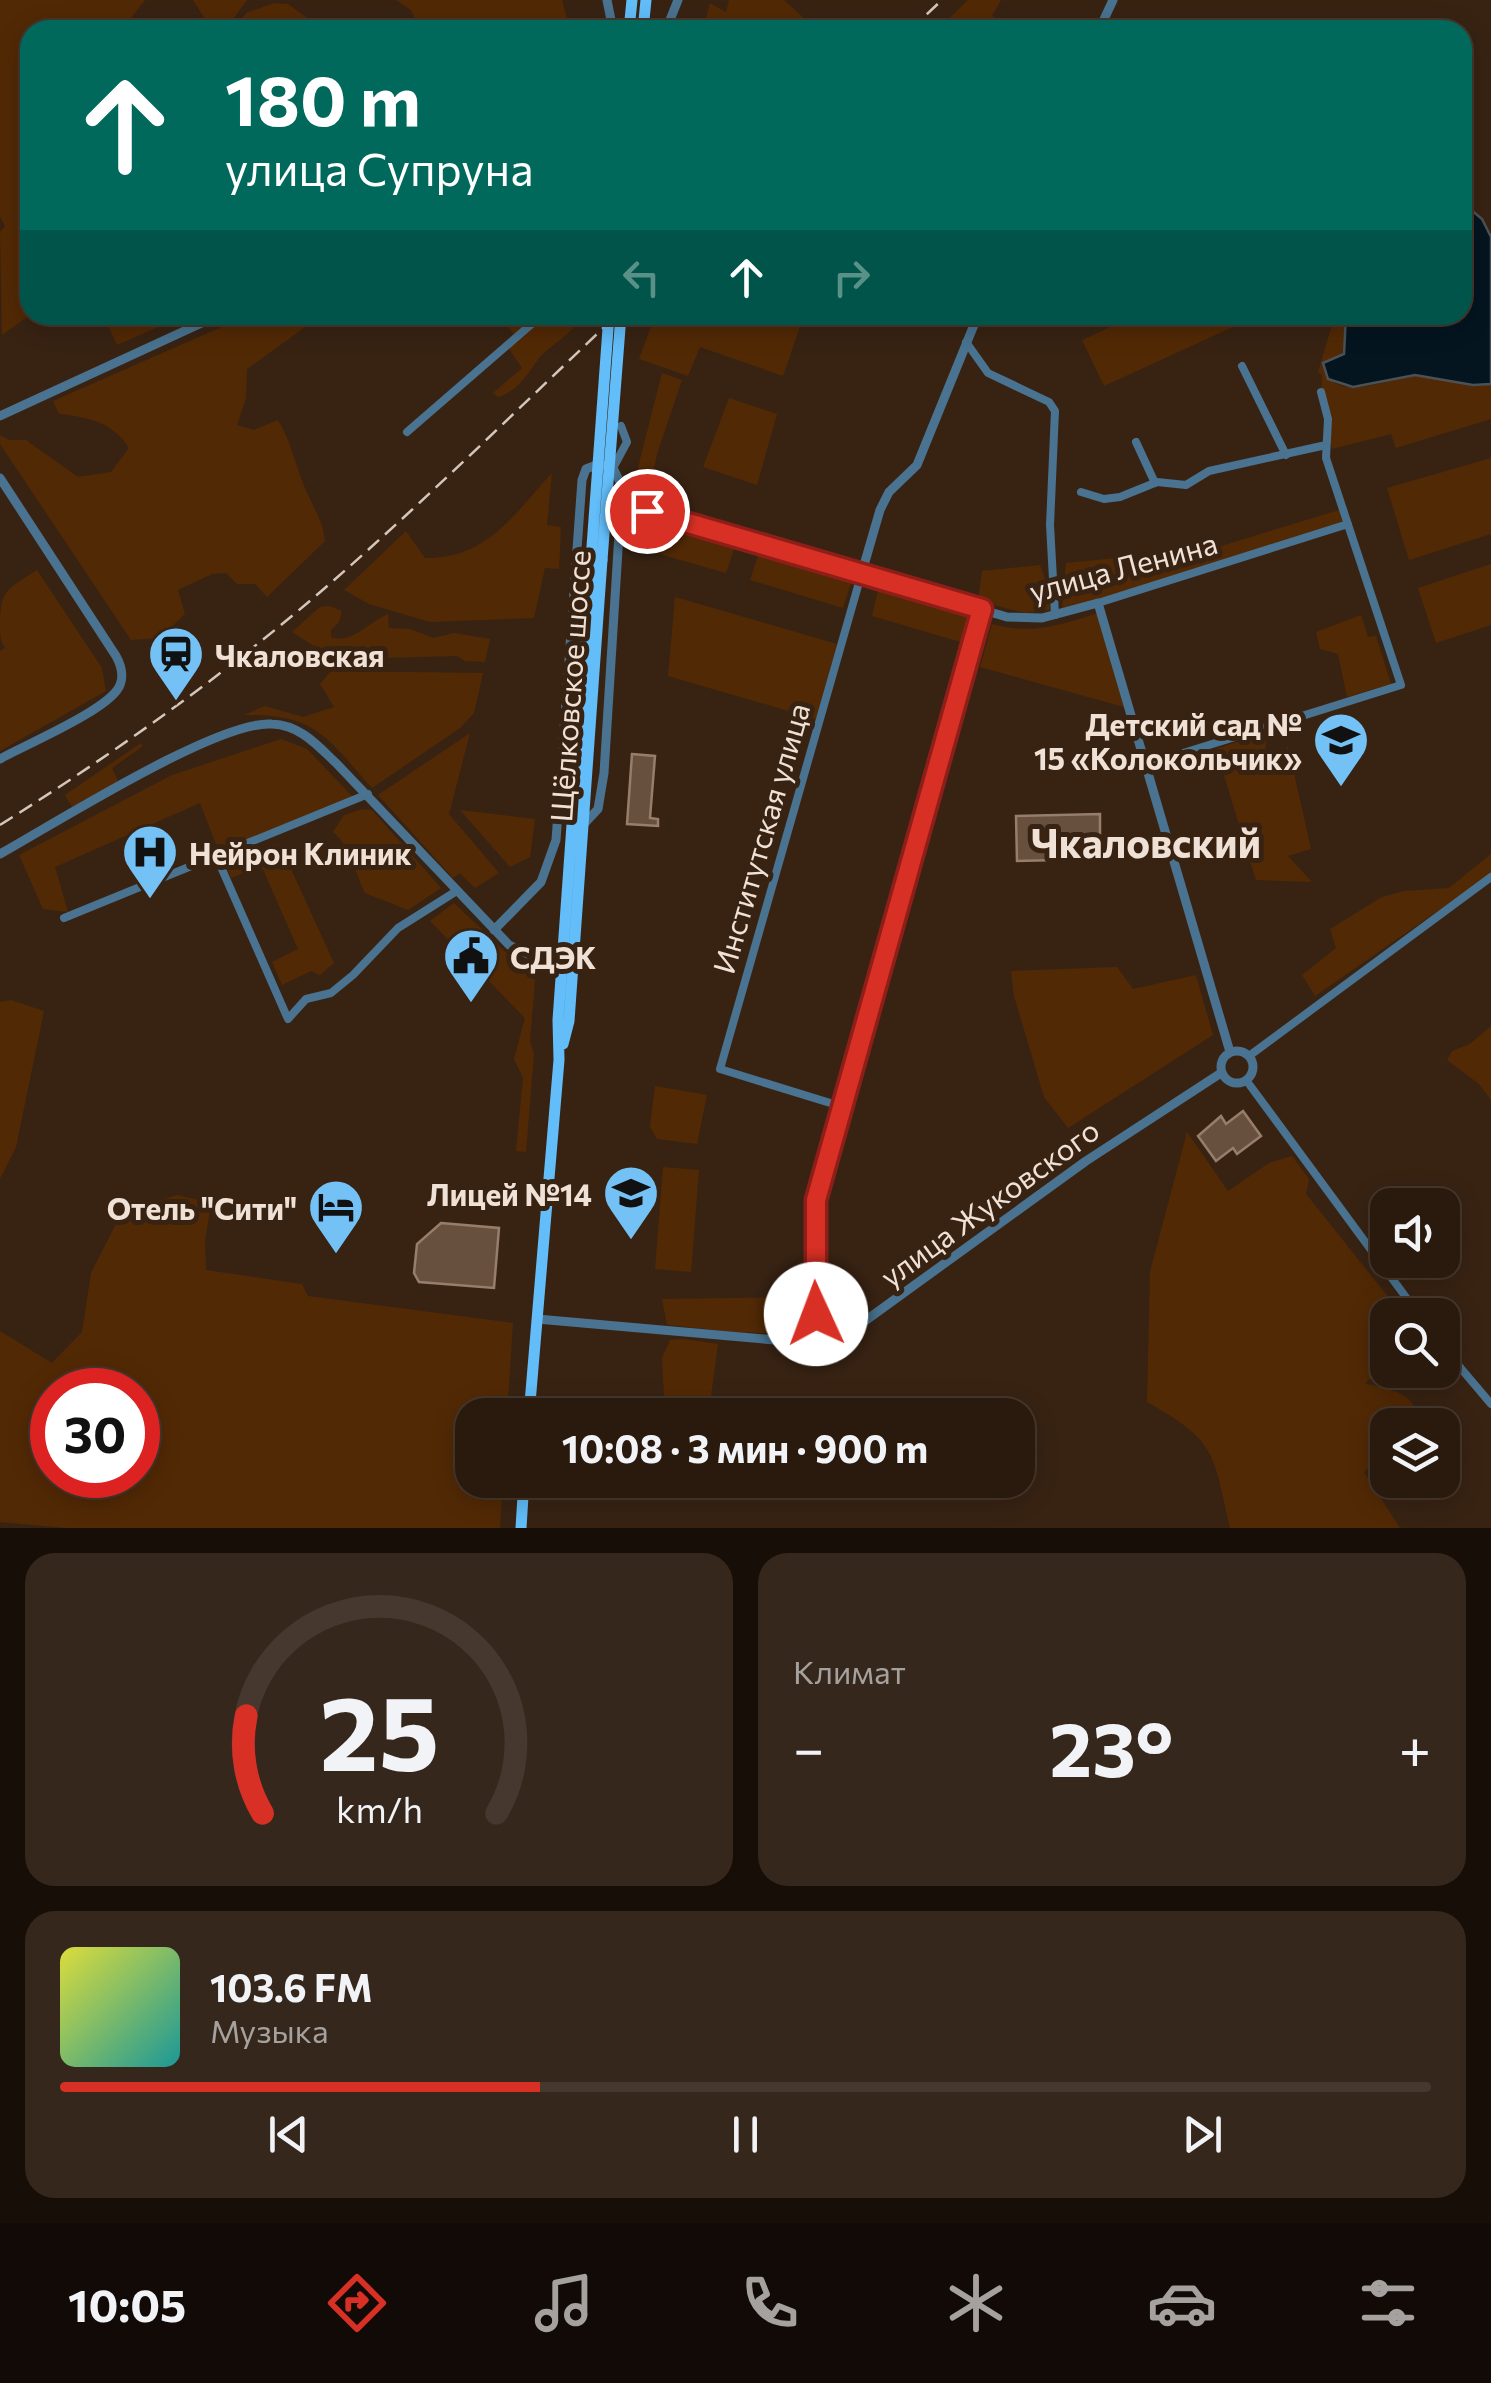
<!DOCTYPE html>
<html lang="ru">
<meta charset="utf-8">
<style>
body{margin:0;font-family:Commissioner,sans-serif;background:#36271c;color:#f1f3f6;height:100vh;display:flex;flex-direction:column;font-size:38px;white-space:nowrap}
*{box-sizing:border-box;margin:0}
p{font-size:32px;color:#a5a19e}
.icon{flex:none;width:55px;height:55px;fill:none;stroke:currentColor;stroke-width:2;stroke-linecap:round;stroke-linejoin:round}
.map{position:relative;height:1528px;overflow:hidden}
.sheet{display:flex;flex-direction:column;gap:25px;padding:25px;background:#170e08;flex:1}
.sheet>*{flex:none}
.top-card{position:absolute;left:20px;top:20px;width:1452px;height:305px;border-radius:30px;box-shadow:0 5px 25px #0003,0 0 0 2px #46382e;background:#00695c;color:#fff;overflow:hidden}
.fabs{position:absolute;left:1370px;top:1188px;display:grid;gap:20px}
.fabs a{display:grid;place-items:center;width:90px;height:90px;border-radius:20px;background:#2a1a0e;box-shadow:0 5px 25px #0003,0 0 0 2px #46382e;font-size:50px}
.speed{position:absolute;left:30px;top:1368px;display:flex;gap:20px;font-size:50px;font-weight:700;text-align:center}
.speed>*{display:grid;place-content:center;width:130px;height:130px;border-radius:50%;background:#2a1a0e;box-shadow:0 5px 25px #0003,0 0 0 2px #46382e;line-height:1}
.speed .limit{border:15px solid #d22;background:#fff;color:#111}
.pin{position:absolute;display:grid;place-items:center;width:85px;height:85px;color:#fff;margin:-42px;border:5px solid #fff;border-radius:50%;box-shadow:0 2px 10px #0007}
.me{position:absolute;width:110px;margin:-55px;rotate:358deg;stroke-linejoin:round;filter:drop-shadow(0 0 8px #0008)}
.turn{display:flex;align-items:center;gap:35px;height:210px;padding:0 40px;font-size:45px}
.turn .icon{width:130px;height:130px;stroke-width:2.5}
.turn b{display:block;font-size:70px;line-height:85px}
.lanes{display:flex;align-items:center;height:95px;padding:0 40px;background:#0003;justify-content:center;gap:50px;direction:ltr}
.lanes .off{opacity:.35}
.big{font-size:75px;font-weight:700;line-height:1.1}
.sheet .card{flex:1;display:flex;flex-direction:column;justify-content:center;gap:15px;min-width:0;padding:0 35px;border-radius:30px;background:#36271c}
.sheet .dial{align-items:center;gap:0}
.dial svg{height:260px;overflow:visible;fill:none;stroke:#46382e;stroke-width:7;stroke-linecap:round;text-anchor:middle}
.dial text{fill:#f1f3f6;stroke:none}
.song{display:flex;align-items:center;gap:30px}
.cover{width:120px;height:120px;border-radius:15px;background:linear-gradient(135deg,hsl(60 70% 55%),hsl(180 70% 35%))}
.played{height:10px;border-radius:5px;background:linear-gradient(90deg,#d93025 35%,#46382e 35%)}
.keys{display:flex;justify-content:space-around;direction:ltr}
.heat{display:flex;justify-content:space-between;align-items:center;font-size:55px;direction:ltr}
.sheet .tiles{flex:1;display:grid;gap:25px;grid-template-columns:1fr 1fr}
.card:last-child{grid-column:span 2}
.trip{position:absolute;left:455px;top:1398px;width:580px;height:100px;border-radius:30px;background:#2a1a0e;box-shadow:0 5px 25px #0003,0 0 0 2px #46382e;font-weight:700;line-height:100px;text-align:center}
.tabs{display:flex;height:160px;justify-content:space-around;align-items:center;background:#110a06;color:#a5a19e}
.tabs .icon{width:70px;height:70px}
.tabs .on{color:#d93025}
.tabs b{font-size:45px;color:#f1f3f6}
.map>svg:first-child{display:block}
.green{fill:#522905;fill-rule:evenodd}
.water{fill:#041520;stroke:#4b5257;stroke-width:2.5}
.building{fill:#68503f;stroke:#977e6c;stroke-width:2.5}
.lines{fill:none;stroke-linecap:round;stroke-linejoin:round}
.minor{stroke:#497390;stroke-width:8}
.tertiary{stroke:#497390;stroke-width:9}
.primary{stroke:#62bdf9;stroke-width:11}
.rail{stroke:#d5c6bb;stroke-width:2.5;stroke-dasharray:15 8;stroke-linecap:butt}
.primary-bridge{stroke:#62bdf9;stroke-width:11}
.route-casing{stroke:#8d1f18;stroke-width:25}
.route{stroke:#d93025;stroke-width:18}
.labels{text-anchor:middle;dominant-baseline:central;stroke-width:10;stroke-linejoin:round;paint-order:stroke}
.street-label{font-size:30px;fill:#f0e1d7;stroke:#382313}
.poi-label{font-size:30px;font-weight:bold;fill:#f0e1d7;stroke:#382313;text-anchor:start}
.district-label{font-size:40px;font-weight:bold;fill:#f0e1d7;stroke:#382313}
</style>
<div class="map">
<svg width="1491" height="1528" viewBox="0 0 1491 1528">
<rect width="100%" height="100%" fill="#382313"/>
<path class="green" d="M0 0H145L125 26 126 30H30V315L2 335 0 232 5 226 0 217Z
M193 0H247L225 30H200L205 19Z
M396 0H562L569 26 568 30H393L408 18 415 19 411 10Z
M729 0H784L817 30H703L710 3 726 12Z
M968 0H1001L992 16 1013 29 1022 22 1040 30H937Z
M274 3 288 4 324 30H234L246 13Z
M103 315H186L117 345Z
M249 315H322L247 369 246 398 237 425 254 430 278 420C292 443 295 465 305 488 313 507 323 521 325 541L267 597 255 584H237L226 573 212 574 178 590 185 614 160 638 131 640 0 444V435L9 440H26L78 477 111 472 129 448C113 422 88 417 59 414L53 401Z
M500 315H580C572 338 551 342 537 361 525 377 519 390 498 397L493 393 522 368 506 344 515 336Z
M659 315H804L783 376 700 347 688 376 639 359 653 321Z
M1136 315H1227L1233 327 1104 386 1082 340Z
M1335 315H1346L1342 357 1323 367C1335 407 1394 375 1419 376 1435 376 1451 382 1467 384 1476 385 1482 383 1491 384V419L1396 448 1391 434 1332 449 1321 392 1322 375 1318 372Z
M662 373 682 380 657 454 647 504 630 499Z
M729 398 777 414 757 485 703 467Z
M1491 458V534L1409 560 1387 488Z
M552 473 547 525 561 527 559 569 545 568 534 618 430 622 369 604 344 590 406 531 425 558C487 559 514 514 552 473Z
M1339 510 1343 522 1097 600 1062 608 1066 563 1116 558 1123 576Z
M637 521 734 549 726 573 635 547Z
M758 556 851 583 843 608 750 580Z
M1491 564V625L1436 643 1418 588Z
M1040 565 1047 584 1050 610 1025 613 978 601 982 571Z
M37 570 102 668 106 691 0 751V651L5 648C0 640 0 635 0 625 0 589 8 589 37 570Z
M878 590 971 618 964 643 872 616Z
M675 597 837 644 816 719 668 676Z
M330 606 342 611 339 622 331 630V637C351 645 369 622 388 614L389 628 410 629 434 638 454 633 490 639 485 662 465 661 457 656 382 658 364 652H328L327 661 317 662 309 655 314 646 292 632 320 607Z
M1098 613 1124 707 980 667 992 624C1030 635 1062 625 1098 613Z
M1361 615 1368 637 1376 636 1391 684 1347 697 1338 654 1320 649 1316 632Z
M331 671 483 673 474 713 460 728 372 788C326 737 317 714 244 715L265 706 303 717 334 707 320 684Z
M1267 732 1265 753 1277 761 1288 746 1311 849 1288 856 1312 882 1256 880 1216 749Z
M470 733 449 814 499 873 475 888 460 873 453 878 378 795Z
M281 739 307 749 353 797 219 852 200 803 55 867 68 912 43 909 19 855 172 775Z
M141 743 143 746 112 768 118 781 72 807 65 795Z
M363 809 372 810 441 888 408 910 365 893C354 871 352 848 333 832L344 815Z
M460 810 535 819 530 857 510 867Z
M274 844 280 845 334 963 320 975 311 971 282 985 272 962 298 949 261 865 231 878 223 860Z
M1491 854V874L1315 996 1302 975 1336 948 1330 929 1382 897 1404 891 1449 888Z
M454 903 535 980 530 1041 534 1054 526 1152 516 1151 523 1078 514 1059 525 1018 430 921Z
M1117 967 1133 989 1196 975 1213 1035 1068 1128 1044 1097 1014 996 1011 971Z
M11 1000 44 1011 16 1147 0 1179V1002Z
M1491 1026V1100L1479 1084 1447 1060 1452 1051 1470 1044Z
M655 1086 707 1095 697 1144 657 1139 650 1127Z
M1187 1132 1228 1191 1269 1163 1292 1156 1309 1179 1306 1194 1402 1314 1388 1315 1387 1365 1365 1383C1399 1393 1408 1389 1424 1424L1388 1425 1387 1453 1364 1472 1400 1528H1230C1213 1453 1217 1441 1147 1402L1150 1272Z
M663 1167 699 1170 691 1272 655 1269Z
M177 1195 211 1203 205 1242 206 1270 302 1284 308 1296 513 1323 507 1415H472V1480H503L500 1528H66L0 1522V1331L52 1363 82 1332 91 1273 122 1212ZM52 1390H138V1475H52Z
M807 1297 809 1323C784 1343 701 1327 667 1325L662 1299Z
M684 1339 718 1344 711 1396 698 1415H665L662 1358 670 1340Z"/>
<path class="water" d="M1463 203 1482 219 1491 237V384L1473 385 1415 375 1353 387 1328 379 1323 363 1344 354 1346 315H1462Z"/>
<path class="building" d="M632 754 655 756 650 818 658 819V826L627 824Z
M1100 814V859L1017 861 1016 816Z
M1243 1111 1261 1136 1237 1154 1233 1148 1216 1161 1198 1136 1221 1116 1226 1124Z
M441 1223 499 1228 494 1288 419 1282 414 1273 417 1244Z"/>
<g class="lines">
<path class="minor" d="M966 342 988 373 1049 402 1055 411 1050 525 1055 615
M1242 366 1286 455
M407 432 542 315
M1136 442 1155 483
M613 468 627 442 621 426
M1081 492 1104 499 1120 497 1157 482 1186 485 1209 471 1326 445
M1098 603 1348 524
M1145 765 1401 685 1326 458 1328 419 1321 392
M217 858 288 1019 306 999 331 993 353 975 398 928 455 892
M64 918 368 794
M1249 1056 1491 877
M1246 1080 1419 1315
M840 1106 720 1069 862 572
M816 1314 826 1320 831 1336
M811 1341 816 1314 815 1200 982 609
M1442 1346 1491 1404"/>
<path class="tertiary" d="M607 0 613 30
M666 30 678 0
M1099 30 1113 0
M0 416 219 315
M0 478 116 656C121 665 124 675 120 685 111 709 25 745 0 759
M621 504 1007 617 1042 618 1098 603 1230 1052
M862 572 880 510 889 492 917 465 978 315
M0 854C54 824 218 720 272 724 300 725 317 745 336 763L509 945 532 956 566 961
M494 930 541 882 556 840 582 480 586 469 599 464 613 468 622 486 604 773 598 809 584 824
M1221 1067a16 16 0 1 1 32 0a16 16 0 1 1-32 0Z
M537 1319 786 1341H811L858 1326 1086 1161 1221 1073"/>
<path class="primary" d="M629 30 632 0
M643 30 646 0
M563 1044 569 1021 602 560
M529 1415 559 1060 558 1020 591 560
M521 1528 524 1480"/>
<path class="rail" d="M910 30 942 0
M0 825C116 752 229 672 333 581 430 496 523 404 617 315"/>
<path class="primary-bridge" d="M591 560 609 315
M602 560 621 315"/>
</g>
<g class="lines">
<g class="route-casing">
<path id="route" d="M647 511 982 609 816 1200V1314"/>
</g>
<use href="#route" class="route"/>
</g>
<defs>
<g id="station-pin" transform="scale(2.875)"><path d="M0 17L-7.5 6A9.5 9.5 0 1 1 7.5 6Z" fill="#73c1f5" stroke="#382313"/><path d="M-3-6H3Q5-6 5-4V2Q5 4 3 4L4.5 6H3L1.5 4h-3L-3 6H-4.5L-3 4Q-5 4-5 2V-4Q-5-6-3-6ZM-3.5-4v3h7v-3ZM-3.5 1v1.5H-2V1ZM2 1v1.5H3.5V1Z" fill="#111"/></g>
<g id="school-pin" transform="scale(2.875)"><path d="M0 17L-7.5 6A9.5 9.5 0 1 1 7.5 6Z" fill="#73c1f5" stroke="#382313"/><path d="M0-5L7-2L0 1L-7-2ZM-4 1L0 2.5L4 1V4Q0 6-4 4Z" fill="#111"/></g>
<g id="hospital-pin" transform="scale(2.875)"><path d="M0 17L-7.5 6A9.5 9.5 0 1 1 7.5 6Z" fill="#73c1f5" stroke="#382313"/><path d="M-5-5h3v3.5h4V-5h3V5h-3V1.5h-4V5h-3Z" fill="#111"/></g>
<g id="civic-pin" transform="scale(2.875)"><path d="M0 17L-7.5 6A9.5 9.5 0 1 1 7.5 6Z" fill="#73c1f5" stroke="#382313"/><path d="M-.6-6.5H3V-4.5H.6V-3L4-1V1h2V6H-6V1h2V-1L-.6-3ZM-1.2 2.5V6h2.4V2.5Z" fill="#111"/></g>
<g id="hotel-pin" transform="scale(2.875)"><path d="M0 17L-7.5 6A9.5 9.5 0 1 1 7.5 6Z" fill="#73c1f5" stroke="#382313"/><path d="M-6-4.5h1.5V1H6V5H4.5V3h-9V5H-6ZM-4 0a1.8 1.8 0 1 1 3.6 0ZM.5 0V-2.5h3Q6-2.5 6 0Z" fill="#111"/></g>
</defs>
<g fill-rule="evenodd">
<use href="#station-pin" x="176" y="654"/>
<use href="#school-pin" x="1341" y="740"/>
<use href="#hospital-pin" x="150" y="852"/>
<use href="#civic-pin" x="471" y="956"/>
<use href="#school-pin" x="631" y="1193"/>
<use href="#hotel-pin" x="336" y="1207"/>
</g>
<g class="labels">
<g class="street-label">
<text transform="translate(1123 566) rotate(-15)">улица Ленина</text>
<text transform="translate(569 686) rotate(-86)">Щёлковское шоссе</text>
<text transform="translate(760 838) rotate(-74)">Институтская улица</text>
<text transform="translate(989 1202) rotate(-36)">улица Жуковского</text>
</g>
<g class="poi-label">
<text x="215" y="654">Чкаловская</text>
<text x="1302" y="723" text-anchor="end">Детский сад №<tspan x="1302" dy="34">15 «Колокольчик»</tspan></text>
<text x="189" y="852">Нейрон Клиник</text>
<text x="510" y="956">СДЭК</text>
<text x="592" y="1193" text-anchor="end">Лицей №14</text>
<text x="297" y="1207" text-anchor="end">Отель "Сити"</text>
</g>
<g class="district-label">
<text x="1146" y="841">Чкаловский</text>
</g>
</g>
</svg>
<div class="fabs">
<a><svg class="icon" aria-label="sound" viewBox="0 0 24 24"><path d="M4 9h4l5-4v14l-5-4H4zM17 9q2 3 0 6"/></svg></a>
<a><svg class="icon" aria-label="search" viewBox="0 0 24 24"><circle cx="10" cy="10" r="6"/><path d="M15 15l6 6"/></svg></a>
<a><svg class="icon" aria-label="layers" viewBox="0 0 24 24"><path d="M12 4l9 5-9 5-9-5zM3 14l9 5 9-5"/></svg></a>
</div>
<div class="speed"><div class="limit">30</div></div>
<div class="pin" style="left:647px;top:511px;background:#d93025"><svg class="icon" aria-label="arrive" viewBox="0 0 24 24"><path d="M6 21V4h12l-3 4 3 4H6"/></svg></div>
<svg class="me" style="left:816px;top:1314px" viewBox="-20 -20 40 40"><circle r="19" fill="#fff"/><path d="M0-13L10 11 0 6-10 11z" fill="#d93025"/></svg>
<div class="trip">10:08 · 3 мин · 900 m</div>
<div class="top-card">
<div class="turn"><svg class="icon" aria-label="ahead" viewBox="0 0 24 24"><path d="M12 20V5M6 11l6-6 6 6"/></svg><div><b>180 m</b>улица Супруна</div></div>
<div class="lanes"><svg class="icon off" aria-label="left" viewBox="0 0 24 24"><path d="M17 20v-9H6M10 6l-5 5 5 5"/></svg><svg class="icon" aria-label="ahead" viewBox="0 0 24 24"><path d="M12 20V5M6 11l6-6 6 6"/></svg><svg class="icon off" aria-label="right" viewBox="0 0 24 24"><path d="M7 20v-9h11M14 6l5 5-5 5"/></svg></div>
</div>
</div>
<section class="sheet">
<div class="tiles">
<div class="card dial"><svg viewBox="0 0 100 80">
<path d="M14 69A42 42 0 1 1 86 69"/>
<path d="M14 69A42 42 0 0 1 9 39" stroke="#d93025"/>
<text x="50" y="56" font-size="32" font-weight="700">25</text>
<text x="50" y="72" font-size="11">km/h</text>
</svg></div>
<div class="card"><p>Климат</p>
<div class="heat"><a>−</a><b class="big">23°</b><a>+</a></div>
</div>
<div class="card">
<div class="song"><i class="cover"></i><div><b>103.6 FM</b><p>Музыка</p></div></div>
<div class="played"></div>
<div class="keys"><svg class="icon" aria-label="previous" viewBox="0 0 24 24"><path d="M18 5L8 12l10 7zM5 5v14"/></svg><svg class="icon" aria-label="pause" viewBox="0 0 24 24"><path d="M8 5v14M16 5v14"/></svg><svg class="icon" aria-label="next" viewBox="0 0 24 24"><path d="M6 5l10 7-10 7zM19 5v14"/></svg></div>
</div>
</div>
</section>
<nav class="tabs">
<b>10:05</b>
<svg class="icon on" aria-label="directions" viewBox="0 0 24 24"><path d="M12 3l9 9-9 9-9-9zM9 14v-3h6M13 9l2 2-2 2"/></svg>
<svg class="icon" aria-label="music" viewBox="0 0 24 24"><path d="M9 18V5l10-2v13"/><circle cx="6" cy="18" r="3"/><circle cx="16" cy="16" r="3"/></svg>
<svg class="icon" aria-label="phone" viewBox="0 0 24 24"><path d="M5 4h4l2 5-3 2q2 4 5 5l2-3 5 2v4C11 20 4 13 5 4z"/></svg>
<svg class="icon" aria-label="climate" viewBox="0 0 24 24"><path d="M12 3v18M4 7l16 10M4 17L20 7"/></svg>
<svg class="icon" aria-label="car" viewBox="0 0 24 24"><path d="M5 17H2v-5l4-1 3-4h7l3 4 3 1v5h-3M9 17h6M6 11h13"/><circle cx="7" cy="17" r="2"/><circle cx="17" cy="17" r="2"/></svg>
<svg class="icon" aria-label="filters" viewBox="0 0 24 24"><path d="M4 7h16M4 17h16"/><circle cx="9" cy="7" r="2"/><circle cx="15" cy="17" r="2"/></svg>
</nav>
